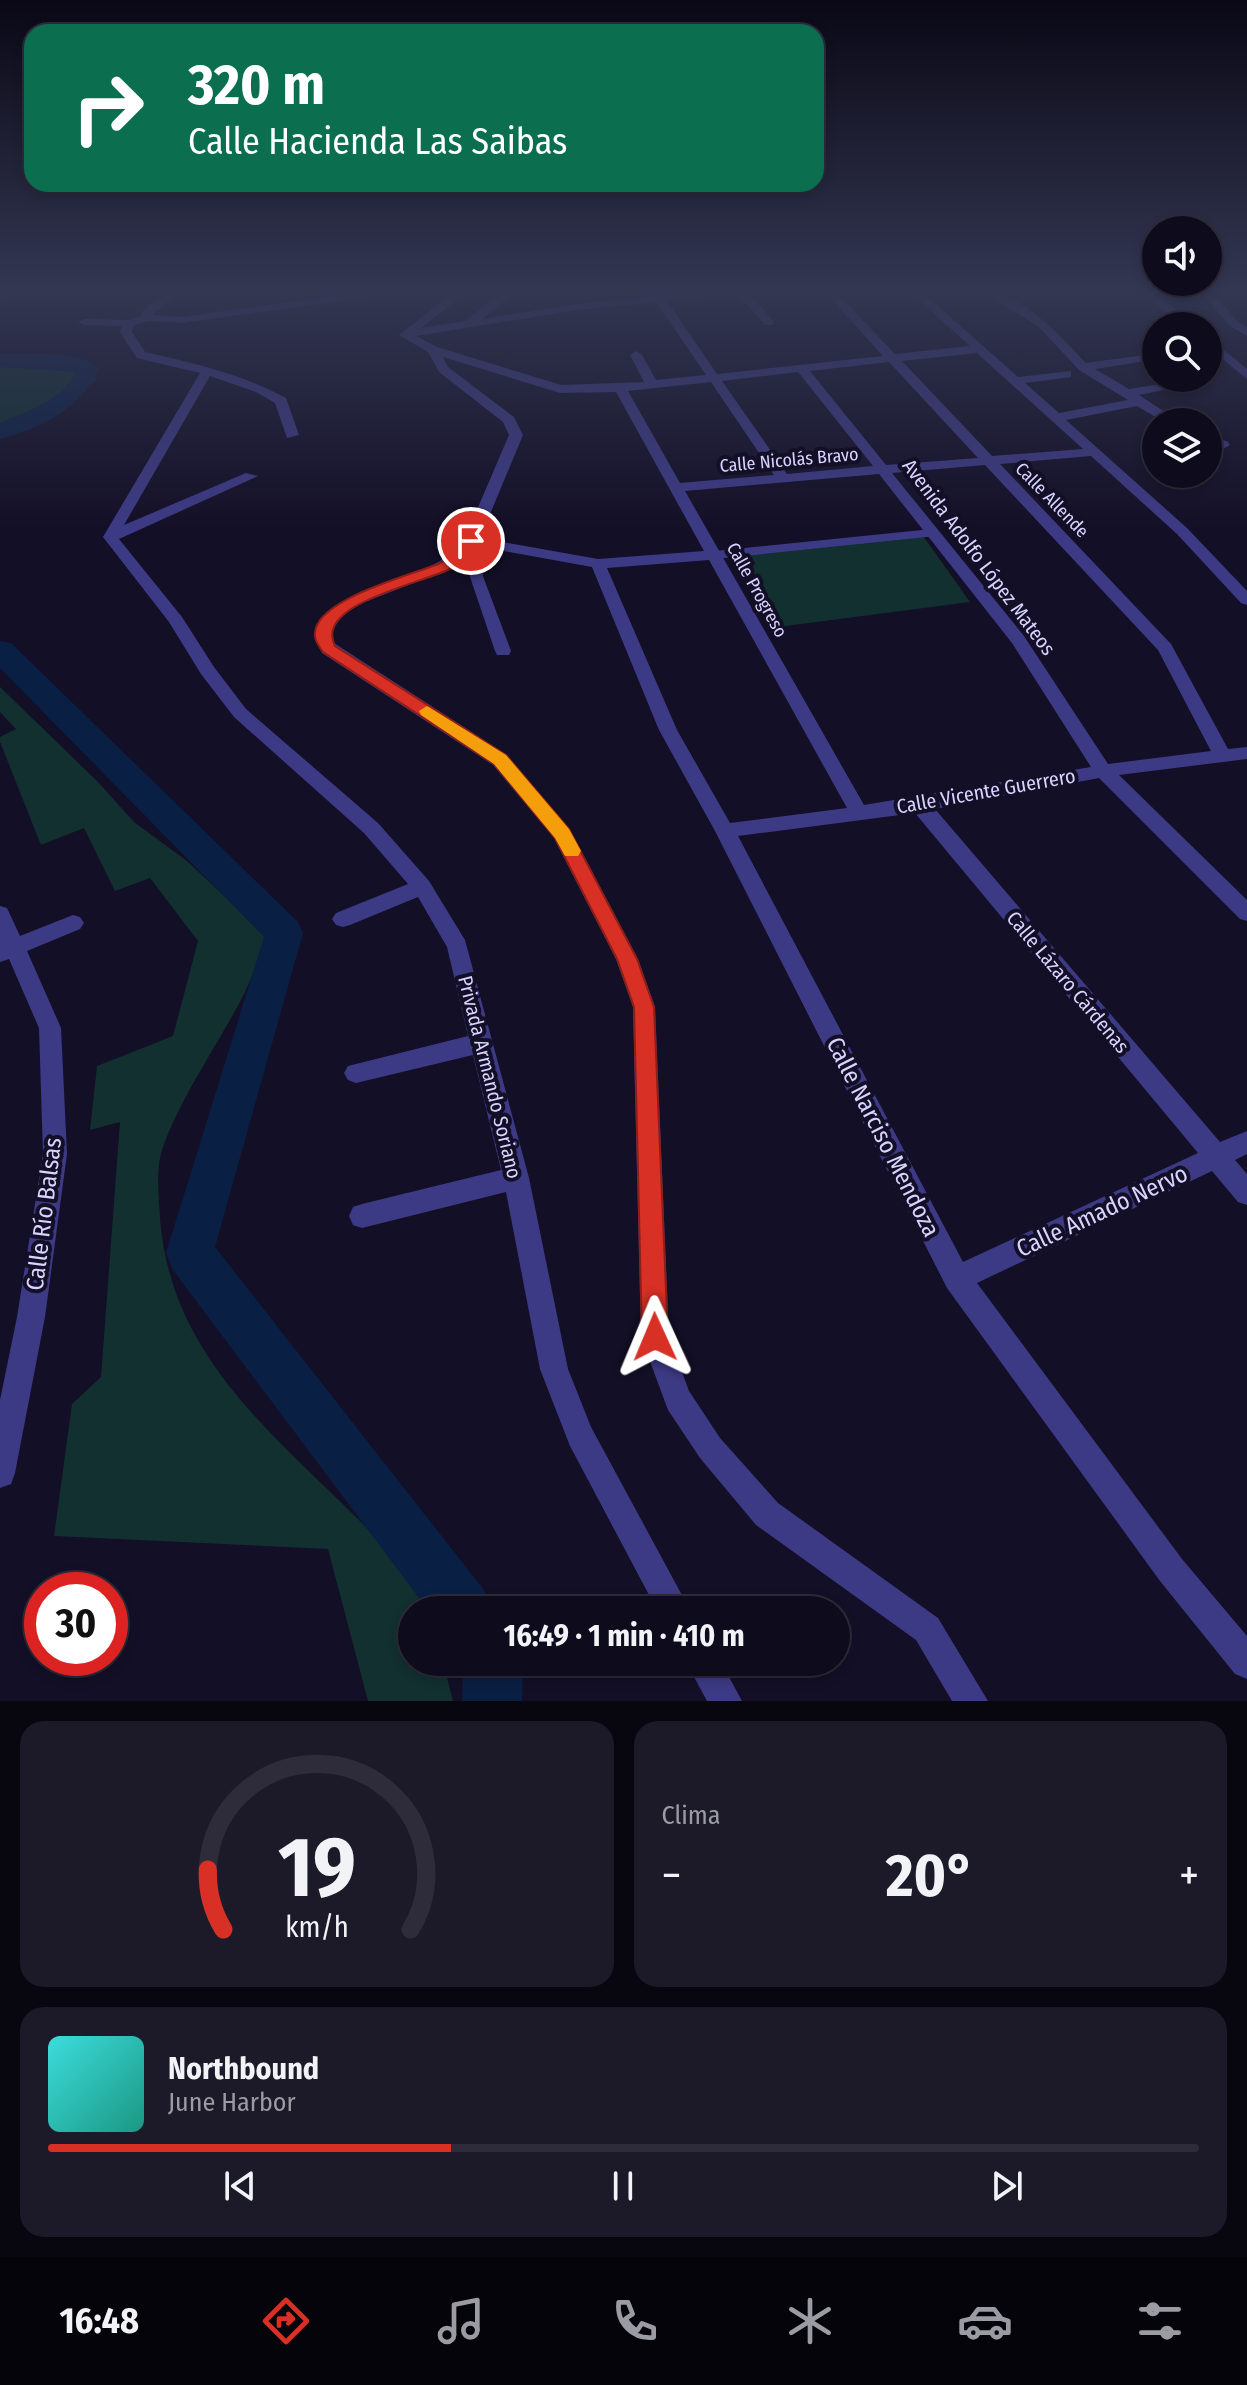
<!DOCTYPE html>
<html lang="es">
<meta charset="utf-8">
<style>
body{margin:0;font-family:"Fira Sans Condensed",sans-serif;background:#1c1929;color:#f1f3f6;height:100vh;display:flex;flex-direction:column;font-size:30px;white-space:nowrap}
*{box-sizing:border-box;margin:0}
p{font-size:26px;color:#9b9ba3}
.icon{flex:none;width:44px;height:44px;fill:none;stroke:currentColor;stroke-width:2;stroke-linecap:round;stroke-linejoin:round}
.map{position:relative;height:1701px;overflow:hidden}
.drawer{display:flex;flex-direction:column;gap:20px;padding:20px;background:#08060f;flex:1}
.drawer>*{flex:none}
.guide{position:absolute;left:24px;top:24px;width:800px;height:168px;border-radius:24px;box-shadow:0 4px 12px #0003,0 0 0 2px #2e2b3b;background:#0b6e4f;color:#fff;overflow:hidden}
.fabs{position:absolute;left:1142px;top:216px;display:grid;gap:16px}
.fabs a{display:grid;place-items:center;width:80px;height:80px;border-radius:50%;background:#0e0b1c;box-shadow:0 4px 12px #0003,0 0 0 2px #2e2b3b;font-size:40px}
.speed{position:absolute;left:24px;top:1572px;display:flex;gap:16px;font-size:40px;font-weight:700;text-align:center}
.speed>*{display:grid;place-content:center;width:104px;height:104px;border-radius:50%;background:#0e0b1c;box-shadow:0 4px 12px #0003,0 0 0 2px #2e2b3b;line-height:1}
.speed .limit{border:12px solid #d22;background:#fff;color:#111}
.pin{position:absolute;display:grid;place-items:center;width:68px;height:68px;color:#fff;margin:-34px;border:4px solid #fff;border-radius:50%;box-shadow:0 2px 8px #0007}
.me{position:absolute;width:88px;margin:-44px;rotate:359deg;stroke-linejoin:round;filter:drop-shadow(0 0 6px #0008)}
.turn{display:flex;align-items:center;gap:28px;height:168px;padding:0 32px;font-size:36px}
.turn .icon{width:104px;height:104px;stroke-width:2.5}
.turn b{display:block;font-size:56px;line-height:68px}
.big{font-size:60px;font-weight:700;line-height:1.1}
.drawer .tile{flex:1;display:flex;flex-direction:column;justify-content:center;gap:12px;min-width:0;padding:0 28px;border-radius:24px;background:#1c1929}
.drawer .dial{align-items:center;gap:0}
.dial svg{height:208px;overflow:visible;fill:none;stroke:#2e2b3b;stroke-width:7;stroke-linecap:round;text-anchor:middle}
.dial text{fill:#f1f3f6;stroke:none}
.song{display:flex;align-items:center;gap:24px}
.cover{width:96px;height:96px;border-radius:12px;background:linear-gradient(135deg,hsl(180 70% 55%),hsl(170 70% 35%))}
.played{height:8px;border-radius:4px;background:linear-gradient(90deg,#d93025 35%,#2e2b3b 35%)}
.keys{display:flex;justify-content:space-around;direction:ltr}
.heat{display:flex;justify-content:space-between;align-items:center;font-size:44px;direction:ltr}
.drawer .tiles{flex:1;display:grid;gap:20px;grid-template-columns:1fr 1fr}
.tile:last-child{grid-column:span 2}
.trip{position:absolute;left:398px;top:1596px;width:452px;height:80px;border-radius:40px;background:#0e0b1c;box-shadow:0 4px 12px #0003,0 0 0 2px #2e2b3b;font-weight:700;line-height:80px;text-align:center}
.tabs{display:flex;height:128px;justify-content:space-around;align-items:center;background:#06040b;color:#9b9ba3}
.tabs .icon{width:56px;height:56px}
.tabs .on{color:#d93025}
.tabs b{font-size:36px;color:#f1f3f6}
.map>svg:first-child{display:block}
.green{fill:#12302f}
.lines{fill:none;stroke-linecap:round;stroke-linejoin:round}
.river{fill:#0a1f44;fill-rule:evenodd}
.pedestrian{fill:#3d3a85;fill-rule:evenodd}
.minor{fill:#3d3a85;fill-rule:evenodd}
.route{fill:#d93025;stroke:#8d1f18;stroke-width:2}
.slow{fill:#f59e0b}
.labels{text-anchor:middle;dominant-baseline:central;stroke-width:8;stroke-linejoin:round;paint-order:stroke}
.far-street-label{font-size:18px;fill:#d9d4ff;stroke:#130f26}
.street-label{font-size:20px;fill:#d9d4ff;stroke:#130f26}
.near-street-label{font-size:24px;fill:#d9d4ff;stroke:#130f26}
</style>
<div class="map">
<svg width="1247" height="1701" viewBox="0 0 1247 1701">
<rect width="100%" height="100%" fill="#130f26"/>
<path class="green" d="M0 361 66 363 91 369 96 380C68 404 33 416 0 430Z
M921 533 970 602 770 628 734 556Z
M0 687 97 781 134 822 187 861 267 936C259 954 254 974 245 992 219 1044 183 1092 163 1147 155 1170 159 1195 160 1219 171 1356 272 1433 362 1523 387 1549 408 1580 430 1608L412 1610V1662H443L453 1701H368L328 1549 54 1536 72 1404 101 1377 120 1122 90 1130 97 1066 173 1036 198 941 150 878 115 891 84 828 41 845 0 742V737L16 729 0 712Z"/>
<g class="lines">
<path class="river" d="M0 291H22L0 305Z
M0 353C24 354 84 350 99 369 83 407 39 429 0 439V423C27 411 62 401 76 372L0 367Z
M0 641 11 643 298 922 303 933 215 1247 484 1590 493 1610H428L173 1270 166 1253 264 937 0 668Z
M463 1662H523L522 1701H462Z"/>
<path class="pedestrian" d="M932 529 936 530V536L715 559 709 555 715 551Z"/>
<path class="minor" d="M168 291H181L152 315 183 317 368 291H397L391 294 183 323 148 321 134 325 132 332 145 352C193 363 242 374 286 398L299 435 287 438 275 403 256 392 210 376 124 525 246 473 258 476 119 539 182 617 214 667 246 709 378 823 429 881 465 940 529 1178 568 1369 591 1427 690 1610H657L570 1446 540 1369 506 1192 362 1228 353 1225 349 1216 353 1207 362 1204 501 1170 473 1055 356 1083 348 1080 344 1073 348 1066 468 1036 447 947 418 897 350 925 343 927 336 925 332 919 336 913 408 884 364 833 234 717 201 674 169 622 103 537 200 373 137 358 120 332 122 326 84 325 78 322 84 319 129 320 141 316 142 312Z
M455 291H468L421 328 465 321 504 291H517L482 319 577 304 652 296 649 291H659L662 295 747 291 773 321V325H765L738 294 667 301 717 374 883 356 824 291H835L895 354 970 346 909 291H921L1018 377 1071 371V377L1025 383 1059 413 1128 400 1079 370 1038 326 981 291C1019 290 1061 337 1086 363L1152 354V360L1095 369 1129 389 1181 381 1187 385 1139 395 1180 422H1164L1137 406 1066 420 1187 528 1247 591V605L1241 603 1177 534 1091 456 1000 464 1171 644 1228 749 1247 747V759L1119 775 1247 900V921L1240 919 1099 778 935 809 1220 1142 1247 1131V1154L1235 1160 1247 1174V1205L1238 1202 1212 1171 977 1283 1182 1559 1247 1636V1679L1235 1674 1160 1581 947 1288 715 831 659 730 592 567 476 546 484 579 511 651 509 655H497L495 651 464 559 449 569 365 602 349 610 332 626 334 643 507 755 569 829 638 959 655 1007 669 1337 689 1391 720 1438 778 1503 938 1618 988 1701H952L916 1640 756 1525 700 1458 668 1410 641 1337 633 1007 616 959 554 838 493 765 322 653C309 631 319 617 338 604 378 583 435 576 464 540L509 435 503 422 439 372 428 352 399 335ZM656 302 706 375 656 380 642 355 636 351 630 355 644 382 561 385 437 347 416 336 577 310ZM977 353 1083 449 992 456 902 361ZM443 357 560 393 616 392 704 551 598 559 480 538 523 435 514 417 448 367ZM889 362 978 458 886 465 810 371ZM798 372 799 373 873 466 787 474 722 381ZM711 382 774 475 680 483 628 391ZM985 465 1158 650 1211 751 1108 764 1024 636 892 473ZM879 474 1012 643 1091 767 864 805 685 491ZM709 560 847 808 730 823 677 730 607 568ZM915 813 1198 1153 963 1262 738 836Z
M1141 291H1154L1195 326H1182Z
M1200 291H1211L1238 322 1247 327V336L1230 326Z
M1208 337 1247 369V379L1208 347Z
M1208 434 1228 442 1230 445 1223 449 1208 443Z
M0 906 7 908 20 936 73 915 80 917 84 923 80 929 27 951 61 1028 67 1154 45 1317 15 1473 11 1484 0 1488V1400L17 1317 43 1154 39 1028 9 959 0 962Z
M686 1662H721L742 1701H707Z"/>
</g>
<linearGradient id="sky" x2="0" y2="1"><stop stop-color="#0a0815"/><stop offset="0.55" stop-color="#333752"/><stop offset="1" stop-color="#333752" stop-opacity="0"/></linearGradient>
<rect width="1247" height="529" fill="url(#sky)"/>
<path class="route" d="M471 537 478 541C470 552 463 562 452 568 425 583 313 603 335 646L506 755 569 829 637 959 654 1007 668 1337 664 1346 655 1349 646 1346 642 1337 634 1007 617 959 555 838 494 764 323 652C320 648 315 641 315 636 311 600 412 575 438 564 452 558 458 542 471 537Z"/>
<path class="slow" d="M427 706 506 755 569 829 581 851 578 856H565L555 838 494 764 421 715 419 711Z"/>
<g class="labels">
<g class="far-street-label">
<text transform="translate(789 460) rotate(-5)">Calle Nicolás Bravo</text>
<text transform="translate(1052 500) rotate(46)">Calle Allende</text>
<text transform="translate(757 590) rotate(61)">Calle Progreso</text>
</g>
<g class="street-label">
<text transform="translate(979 557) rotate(53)">Avenida Adolfo López Mateos</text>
<text transform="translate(986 791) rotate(-10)">Calle Vicente Guerrero</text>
<text transform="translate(1068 982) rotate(50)">Calle Lázaro Cárdenas</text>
<text transform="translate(490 1077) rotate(76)">Privada Armando Soriano</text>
</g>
<g class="near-street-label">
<text transform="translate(883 1137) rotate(63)">Calle Narciso Mendoza</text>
<text transform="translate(1102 1211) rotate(-25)">Calle Amado Nervo</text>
<text transform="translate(44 1214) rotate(-83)">Calle Río Balsas</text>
</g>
</g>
</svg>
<div class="fabs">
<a><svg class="icon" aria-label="sound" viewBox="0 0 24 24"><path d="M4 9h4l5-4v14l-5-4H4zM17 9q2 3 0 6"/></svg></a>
<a><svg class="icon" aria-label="search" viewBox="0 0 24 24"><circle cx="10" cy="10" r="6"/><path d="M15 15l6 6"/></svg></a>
<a><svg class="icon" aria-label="layers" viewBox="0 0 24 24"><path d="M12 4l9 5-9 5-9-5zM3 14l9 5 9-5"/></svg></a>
</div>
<div class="speed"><div class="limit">30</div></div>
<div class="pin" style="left:471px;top:541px;background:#d93025"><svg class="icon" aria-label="arrive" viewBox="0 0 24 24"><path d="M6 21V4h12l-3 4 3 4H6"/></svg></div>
<svg class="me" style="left:655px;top:1337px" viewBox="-20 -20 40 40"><path d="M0-17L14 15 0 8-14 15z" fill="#d93025" stroke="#fff" stroke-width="4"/></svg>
<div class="trip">16:49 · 1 min · 410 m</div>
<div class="guide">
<div class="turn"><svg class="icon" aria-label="right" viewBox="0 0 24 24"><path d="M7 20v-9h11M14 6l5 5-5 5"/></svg><div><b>320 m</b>Calle Hacienda Las Saibas</div></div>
</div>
</div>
<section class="drawer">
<div class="tiles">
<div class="tile dial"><svg viewBox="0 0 100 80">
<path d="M14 69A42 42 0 1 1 86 69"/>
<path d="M14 69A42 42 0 0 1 8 46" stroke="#d93025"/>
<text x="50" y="56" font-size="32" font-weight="700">19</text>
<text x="50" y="72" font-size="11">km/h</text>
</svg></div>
<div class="tile"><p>Clima</p>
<div class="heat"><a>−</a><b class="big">20°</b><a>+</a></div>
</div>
<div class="tile">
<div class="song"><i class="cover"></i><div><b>Northbound</b><p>June Harbor</p></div></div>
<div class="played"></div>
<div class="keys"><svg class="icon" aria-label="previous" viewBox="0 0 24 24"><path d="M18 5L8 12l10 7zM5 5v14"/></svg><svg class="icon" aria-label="pause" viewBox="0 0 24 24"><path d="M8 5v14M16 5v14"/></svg><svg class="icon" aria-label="next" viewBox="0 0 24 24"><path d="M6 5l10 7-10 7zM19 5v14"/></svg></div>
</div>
</div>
</section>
<nav class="tabs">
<b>16:48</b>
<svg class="icon on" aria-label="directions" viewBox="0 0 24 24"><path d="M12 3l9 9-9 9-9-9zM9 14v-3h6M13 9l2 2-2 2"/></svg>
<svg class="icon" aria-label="music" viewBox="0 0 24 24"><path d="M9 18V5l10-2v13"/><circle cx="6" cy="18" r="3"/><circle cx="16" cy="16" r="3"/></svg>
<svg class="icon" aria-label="phone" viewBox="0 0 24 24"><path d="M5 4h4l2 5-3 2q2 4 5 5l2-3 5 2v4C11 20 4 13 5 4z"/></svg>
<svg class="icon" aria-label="climate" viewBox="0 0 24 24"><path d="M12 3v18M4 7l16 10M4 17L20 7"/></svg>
<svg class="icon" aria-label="car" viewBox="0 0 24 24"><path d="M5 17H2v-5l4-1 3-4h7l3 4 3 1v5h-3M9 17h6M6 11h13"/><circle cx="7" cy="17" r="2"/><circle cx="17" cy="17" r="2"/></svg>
<svg class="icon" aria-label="filters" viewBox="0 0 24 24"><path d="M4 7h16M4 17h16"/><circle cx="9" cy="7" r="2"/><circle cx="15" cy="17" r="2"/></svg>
</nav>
